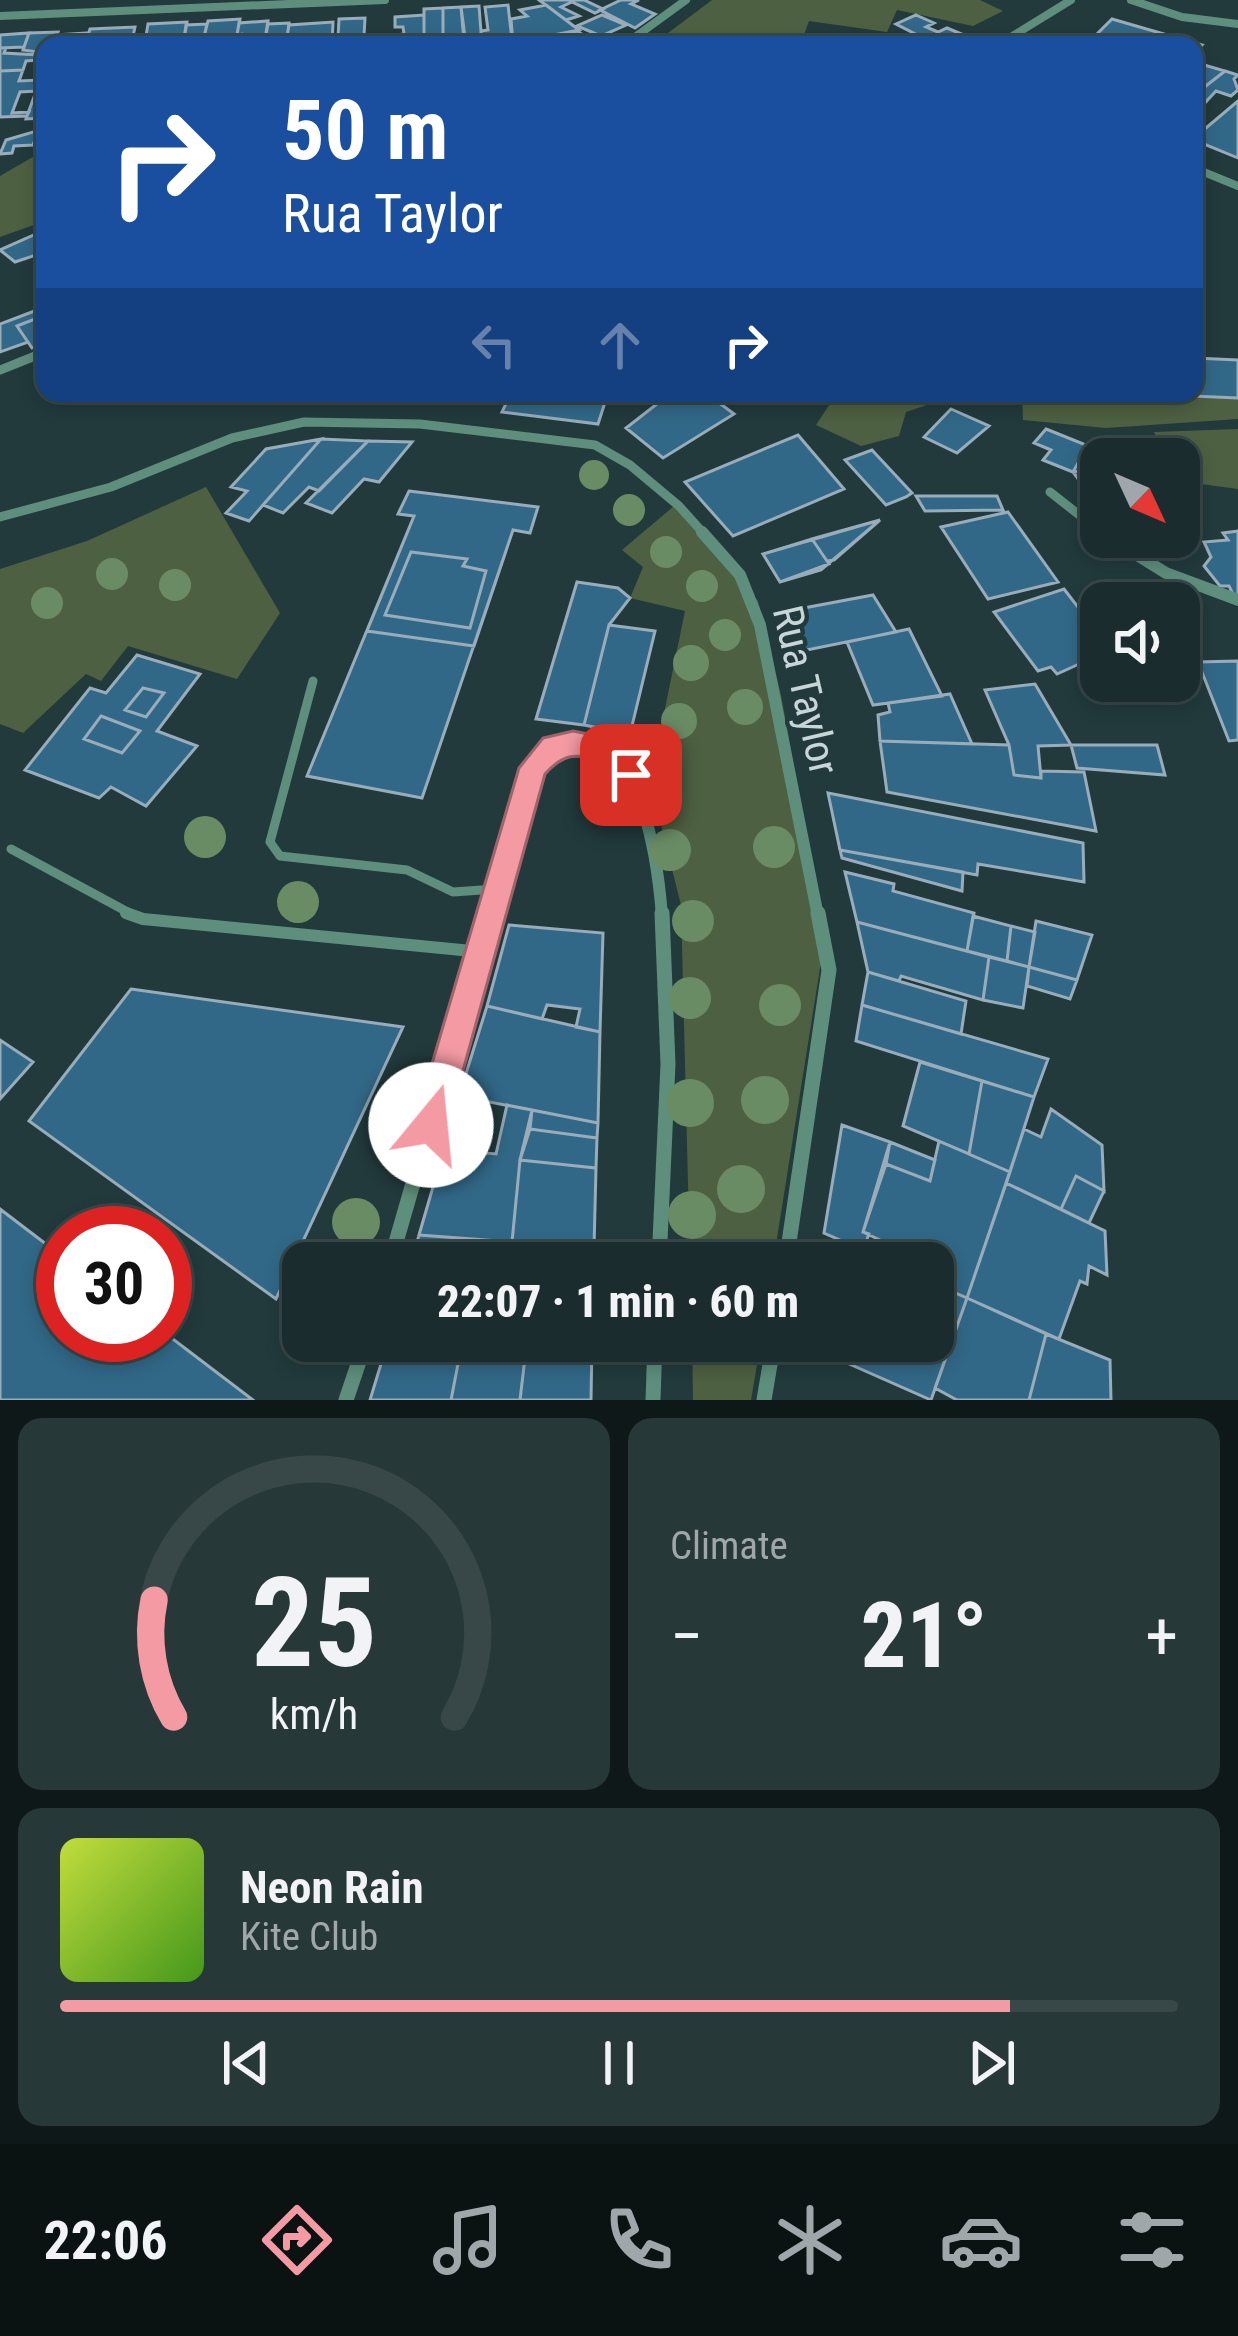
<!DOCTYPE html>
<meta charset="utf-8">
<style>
body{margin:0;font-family:"Roboto Condensed",sans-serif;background:#273839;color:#f1f3f6;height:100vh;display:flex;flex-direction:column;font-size:45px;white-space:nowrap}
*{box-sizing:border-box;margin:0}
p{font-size:39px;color:#9fa7aa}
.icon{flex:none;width:66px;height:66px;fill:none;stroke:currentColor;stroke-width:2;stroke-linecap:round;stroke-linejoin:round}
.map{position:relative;height:1400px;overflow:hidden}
.drawer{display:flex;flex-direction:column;gap:18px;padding:18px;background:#0e1819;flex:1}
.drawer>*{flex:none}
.guide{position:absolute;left:36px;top:36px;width:1167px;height:366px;border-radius:24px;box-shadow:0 6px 18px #0003,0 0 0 3px #384849;background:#1a4fa0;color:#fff;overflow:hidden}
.needle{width:78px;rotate:134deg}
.controls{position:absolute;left:1080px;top:438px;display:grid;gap:24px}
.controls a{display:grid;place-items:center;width:120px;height:120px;border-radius:24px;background:#1a2c2d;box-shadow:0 6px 18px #0003,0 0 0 3px #384849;font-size:60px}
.speed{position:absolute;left:36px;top:1206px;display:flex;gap:24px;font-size:60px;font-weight:700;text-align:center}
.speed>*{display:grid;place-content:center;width:156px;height:156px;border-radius:50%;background:#1a2c2d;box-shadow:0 6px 18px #0003,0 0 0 3px #384849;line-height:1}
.speed .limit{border:18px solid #d22;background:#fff;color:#111}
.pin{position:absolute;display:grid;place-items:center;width:102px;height:102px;color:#fff;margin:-51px;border-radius:24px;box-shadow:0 6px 18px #0006}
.me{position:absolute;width:132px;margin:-66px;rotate:17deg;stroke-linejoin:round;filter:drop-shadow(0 0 9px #0008)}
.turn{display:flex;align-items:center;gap:42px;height:252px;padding:0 48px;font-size:54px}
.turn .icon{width:156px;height:156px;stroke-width:2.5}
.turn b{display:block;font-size:84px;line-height:102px}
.lanes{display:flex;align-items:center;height:114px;padding:0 48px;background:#0003;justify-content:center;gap:60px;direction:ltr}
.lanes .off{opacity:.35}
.big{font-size:90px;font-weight:800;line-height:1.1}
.drawer .tile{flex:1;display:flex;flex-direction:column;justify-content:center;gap:18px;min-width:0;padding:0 42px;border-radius:24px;background:#273839}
.drawer .dial{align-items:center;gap:0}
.dial svg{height:312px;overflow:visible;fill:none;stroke:#384849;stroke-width:7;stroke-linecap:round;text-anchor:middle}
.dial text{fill:#f1f3f6;stroke:none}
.song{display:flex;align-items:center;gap:36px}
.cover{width:144px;height:144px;border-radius:18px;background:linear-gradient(135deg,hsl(70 70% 55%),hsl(100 70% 35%))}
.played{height:12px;border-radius:6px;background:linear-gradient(90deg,#f49aa3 85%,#384849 85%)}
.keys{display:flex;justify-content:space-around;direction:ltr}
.heat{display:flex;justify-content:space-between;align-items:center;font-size:66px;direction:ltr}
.drawer .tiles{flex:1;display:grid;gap:18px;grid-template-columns:1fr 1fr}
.tile:last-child{grid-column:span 2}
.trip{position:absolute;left:282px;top:1242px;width:672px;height:120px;border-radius:24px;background:#1a2c2d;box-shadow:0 6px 18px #0003,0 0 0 3px #384849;font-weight:800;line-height:120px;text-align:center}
.tabs{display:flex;height:192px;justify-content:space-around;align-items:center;background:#0a1212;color:#9fa7aa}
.tabs .icon{width:84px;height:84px}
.tabs .active{color:#f49aa3}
.tabs b{font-size:54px;color:#f1f3f6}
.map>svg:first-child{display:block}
.green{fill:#4e6042}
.building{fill:#316887;stroke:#98acba;stroke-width:3}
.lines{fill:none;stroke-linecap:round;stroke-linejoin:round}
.lane-far1{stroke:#5e8f7c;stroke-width:9}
.lane{stroke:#5e8f7c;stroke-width:12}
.street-far3{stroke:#5e8f7c;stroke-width:8}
.street-far2{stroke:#5e8f7c;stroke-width:9}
.street-far1{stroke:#5e8f7c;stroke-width:12}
.street{stroke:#5e8f7c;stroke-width:15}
.tree{fill:#698c65}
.route{fill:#f49aa3;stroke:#9f646a;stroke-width:3}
.labels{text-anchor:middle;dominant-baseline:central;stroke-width:9;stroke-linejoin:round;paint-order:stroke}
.street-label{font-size:42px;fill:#c8d6d7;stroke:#223a3c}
</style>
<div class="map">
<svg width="1238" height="1400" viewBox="0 0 1238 1400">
<rect width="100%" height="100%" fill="#223a3c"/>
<path class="green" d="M712 0H980L1003 11 973 26 897 10 887 32 809 21 800 45H652Z
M45 150V221L0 237V176Z
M827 393H963L906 412 899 436 861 446 816 425 833 399Z
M1022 393 1238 396V419L1106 428 1023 420Z
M1238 429V489L1179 481V459H1165L1154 432Z
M206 487 280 613 237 679 128 646 101 681 86 674 23 733 0 724V569L87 541Z
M674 506 758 601 781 695 825 937 773 1263H690L681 905 637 729 661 728 685 611 630 598 643 567 622 550Z
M692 1341H761L751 1400H693Z"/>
<path class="building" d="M539 0H584L603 9 595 13 572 2 561 7 579 16 566 20Z
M639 0 631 4 655 14 635 28 600 10 621 0Z
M508 5 512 40 482 42 481 31 488 30 485 7Z
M546 5 579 30 513 43 511 19 527 16 520 10Z
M479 6 482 45H466L461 7Z
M461 7 464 41 443 45V8Z
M443 8V45H424V9Z
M424 15V45H395V35L404 34 403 27H395V17Z
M602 15 626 25 601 36 577 26Z
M916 15 934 23 926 27 938 32 947 28 964 35 948 45 935 44 896 24Z
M365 18 364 36 338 38 339 19Z
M240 19 235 45H202L208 21Z
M1112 19 1202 45 1194 53V45L1110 43 1115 39 1097 34Z
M268 21 264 45H235L236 37 243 34 237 35 239 23Z
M187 22 183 45 145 42 148 24Z
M333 22 332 45H298L299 37H287L289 25Z
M289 23 287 38 281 42 287 45H264L268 24Z
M207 24 202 45H183L186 25Z
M135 27 131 45H85L90 29Z
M577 31 599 45H550L570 37 566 35Z
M58 32 53 45H45V53L23 50 29 33Z
M29 33 24 47 0 48V35Z
M88 33 84 45H53L56 35Z
M0 48H6L4 53 39 55 38 60 26 61 23 70 0 71Z
M1194 62 1225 71 1202 89 1194 87Z
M45 67V118L26 119 27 116Z
M23 70 19 81 40 80 37 91 20 92 12 113 29 112 27 116 0 117V71Z
M1225 71 1238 75 1234 79 1238 90 1231 96 1216 91 1202 106 1194 103V89H1202Z
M1238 101V158L1194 140V138Z
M33 132 37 134 33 145 14 146 12 153 0 154 6 140Z
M45 230V252L15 262 0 250Z
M45 307V343L32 348 28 342 0 352V324Z
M45 307V343L32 348 28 342 0 352V324Z
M45 315V343L32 348 17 326Z
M1194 358 1238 360V398L1169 395 1194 393Z
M511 393H608L598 424 502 412Z
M671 393H706L734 414 663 458 626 428Z
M951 409 989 426 957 453 924 437Z
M1046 429 1096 449 1107 459H1101V467L1086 470 1078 463 1073 472 1043 460 1051 450 1034 443Z
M798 435 844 489 733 536 685 482Z
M321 439 368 441 319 491 309 487 283 513 263 505Z
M321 439 249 521 226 513 247 491 231 487 266 449Z
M368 441 412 442 379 482 364 479 332 513 306 503Z
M872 450 912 493 906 497 886 505 845 460Z
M1101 467V498L1093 499 1073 472Z
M409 491 538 507 530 533 513 530 422 798 307 776 414 516 398 514Z
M409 491 538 507 530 533 513 530 474 646 367 631 414 516 398 514Z
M916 496H997L1003 510 925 511Z
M1008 512 1058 582 988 599 941 527Z
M880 520 834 560 827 561 812 539Z
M880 520 821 570 780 582 763 554Z
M1238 531V598H1235L1229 586H1220L1204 566 1211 557 1204 542 1228 540 1223 533Z
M812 539 829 564 780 582 763 554Z
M411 552 467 559 463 566 486 571 470 628 385 615Z
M577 582 618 588 630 598 609 625 584 725 536 719Z
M1064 589 1084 615 1089 613 1101 626V654L1057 674 1051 667 1038 671 994 612Z
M873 595 896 632 797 652 788 611Z
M609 625 655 631 630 734 584 725Z
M909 629 942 696 873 705 847 642Z
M137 655 200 674 157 731 197 746 146 806 111 787 99 798 25 770 90 688 106 693Z
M1238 661V740L1229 741 1198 662Z
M1035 684 1071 745 1038 746 1041 778 1014 775 1009 745 985 690Z
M143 688 164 693 146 717 125 710Z
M950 694 972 744 880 741 878 715 890 712 888 703Z
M101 716 140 731 122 753 84 739Z
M880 741 1009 745 1014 775 1041 778V771L1084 772 1096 831 887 792Z
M1071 745H1157L1165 775 1077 768Z
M828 793 1083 843 1084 882 978 864 977 875 840 850Z
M840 850 963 872 962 891 842 858Z
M845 872 894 884 893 891 974 913 967 951 857 922Z
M973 916 1011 926 1007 961 967 951Z
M1036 921 1092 935 1077 980 1029 967Z
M857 922 989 957 983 1000 901 976 899 981 868 972Z
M509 925 603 933 600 1032 576 1027 580 1009 547 1005 542 1019 487 1006Z
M1011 926 1035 932 1029 967 1007 961Z
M989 957 1029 967 1023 1008 983 1000Z
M1029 967 1077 980 1070 999 1027 986Z
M868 972 966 1001 961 1034 862 1005Z
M131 989 403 1027 276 1299 29 1121Z
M862 1005 1048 1059 1034 1097 856 1041Z
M487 1006 600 1032 598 1123 459 1096Z
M0 1040 33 1062 0 1099Z
M920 1062 982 1081 969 1154 903 1126Z
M982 1081 1034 1097 1010 1172 969 1154Z
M507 1105 532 1110 520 1160 512 1242 419 1235 444 1149 496 1154Z
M1051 1109 1102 1145 1104 1191 1076 1176 1061 1209 1006 1183 1024 1129 1041 1137Z
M532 1110 598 1123 597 1138 530 1129Z
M842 1125 890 1142 863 1232 869 1234 863 1250 824 1233Z
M530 1129 597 1138 596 1168 520 1160Z
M939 1141 1010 1172 967 1298 933 1283V1263H919L920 1259 863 1232 886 1164 930 1181Z
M890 1142 935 1160 930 1181 886 1164Z
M520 1160 596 1168 594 1248 512 1242Z
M1076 1176 1104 1191 1089 1223 1061 1209Z
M1006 1183 1105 1231 1107 1275 1089 1266 1087 1284 1080 1281 1059 1339 967 1298Z
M0 1209 63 1257V1335L165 1333 253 1400H0Z
M419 1235 537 1244 535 1263H411Z
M537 1244 594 1248V1263H535Z
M933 1283 967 1298 931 1400 820 1351 824 1341H933Z
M967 1298 1046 1334 1029 1400H957L935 1388Z
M1046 1334 1110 1360 1111 1400H1029Z
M388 1341H435L432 1360 458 1364 451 1400H370Z
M435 1341H527L520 1400H451L458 1364 432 1360Z
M527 1341H592L591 1400H520Z"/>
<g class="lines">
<path class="lane-far1" d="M313 681 270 842 280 856 407 870 453 892 496 889
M11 849 135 916"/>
<path class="lane" d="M126 913 143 919 482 952"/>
<path class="street-far3" d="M1131 0 1182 17 1238 24
M0 16 385 0
M624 45 686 0
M998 45 1071 0
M1194 168 1238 186"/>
<path class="street-far2" d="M0 370 45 352
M1050 492 1101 532
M0 517 111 487 232 438 304 422 420 424 595 445 630 465 679 506 705 535"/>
<path class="street-far1" d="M702 532 740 575 760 625 818 916
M1108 537 1166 573 1238 600
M490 916C501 879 517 795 535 766 543 752 557 744 573 743 644 740 658 865 662 916"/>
<path class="street" d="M390 1263 491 913
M659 1263 668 1064 662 913
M786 1263 829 970 818 913
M346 1400 366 1341
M653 1400 655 1341
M764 1400 774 1341"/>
</g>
<g class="tree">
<circle cx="594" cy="475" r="15"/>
<circle cx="629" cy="510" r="16"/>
<circle cx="666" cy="552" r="16"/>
<circle cx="112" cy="574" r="16"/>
<circle cx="175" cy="585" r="16"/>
<circle cx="702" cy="586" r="16"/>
<circle cx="47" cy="603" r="16"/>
<circle cx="725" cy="635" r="16"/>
<circle cx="691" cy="663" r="18"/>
<circle cx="745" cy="707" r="18"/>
<circle cx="679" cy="721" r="18"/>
<circle cx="660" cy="779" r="18"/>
<circle cx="205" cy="837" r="21"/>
<circle cx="774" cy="847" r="21"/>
<circle cx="670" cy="850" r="21"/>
<circle cx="298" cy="902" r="21"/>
<circle cx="693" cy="921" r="21"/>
<circle cx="690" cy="998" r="21"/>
<circle cx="780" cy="1005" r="21"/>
<circle cx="765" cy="1100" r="24"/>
<circle cx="690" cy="1103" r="24"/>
<circle cx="741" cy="1189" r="24"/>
<circle cx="692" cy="1215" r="24"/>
<circle cx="356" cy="1222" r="24"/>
</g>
<path class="route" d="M573 731 620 740 645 775 641 783C620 790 613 774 602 759 574 754 564 753 545 774L448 1125 443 1137 431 1142 419 1137 414 1125 519 768 543 738Z"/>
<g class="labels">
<g class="street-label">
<text transform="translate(806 690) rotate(77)">Rua Taylor</text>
</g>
</g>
</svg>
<div class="controls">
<a><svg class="needle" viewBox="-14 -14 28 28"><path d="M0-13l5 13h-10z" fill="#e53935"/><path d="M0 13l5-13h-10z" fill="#9fa7aa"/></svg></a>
<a><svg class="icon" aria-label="sound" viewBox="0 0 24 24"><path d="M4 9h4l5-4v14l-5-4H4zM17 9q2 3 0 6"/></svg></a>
</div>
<div class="speed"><div class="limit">30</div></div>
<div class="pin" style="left:631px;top:775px;background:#d93025"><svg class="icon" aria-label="arrive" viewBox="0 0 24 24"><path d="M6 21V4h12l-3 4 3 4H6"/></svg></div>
<svg class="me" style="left:431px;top:1125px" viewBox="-20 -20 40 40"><circle r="19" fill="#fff"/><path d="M0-13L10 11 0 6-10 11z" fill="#f49aa3"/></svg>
<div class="trip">22:07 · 1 min · 60 m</div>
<div class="guide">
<div class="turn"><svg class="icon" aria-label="right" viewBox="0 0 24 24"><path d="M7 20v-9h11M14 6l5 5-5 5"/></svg><div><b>50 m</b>Rua Taylor</div></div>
<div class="lanes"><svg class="icon off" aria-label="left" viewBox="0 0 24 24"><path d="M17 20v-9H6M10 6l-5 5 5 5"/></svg><svg class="icon off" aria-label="ahead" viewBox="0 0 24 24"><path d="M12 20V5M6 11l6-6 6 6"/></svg><svg class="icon" aria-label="right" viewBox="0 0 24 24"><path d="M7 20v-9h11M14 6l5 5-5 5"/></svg></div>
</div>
</div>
<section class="drawer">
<div class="tiles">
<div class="tile dial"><svg viewBox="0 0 100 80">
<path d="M14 69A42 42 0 1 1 86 69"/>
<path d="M14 69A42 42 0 0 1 9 39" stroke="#f49aa3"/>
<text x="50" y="56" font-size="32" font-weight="700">25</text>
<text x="50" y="72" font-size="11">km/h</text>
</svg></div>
<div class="tile"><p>Climate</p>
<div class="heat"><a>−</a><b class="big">21°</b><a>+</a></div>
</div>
<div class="tile">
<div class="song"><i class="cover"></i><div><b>Neon Rain</b><p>Kite Club</p></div></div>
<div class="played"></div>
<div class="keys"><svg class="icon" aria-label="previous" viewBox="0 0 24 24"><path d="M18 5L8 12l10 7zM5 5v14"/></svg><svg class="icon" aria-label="pause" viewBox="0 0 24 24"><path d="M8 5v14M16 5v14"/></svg><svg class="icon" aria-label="next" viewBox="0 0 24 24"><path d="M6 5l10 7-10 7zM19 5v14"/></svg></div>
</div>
</div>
</section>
<nav class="tabs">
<b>22:06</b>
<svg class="icon active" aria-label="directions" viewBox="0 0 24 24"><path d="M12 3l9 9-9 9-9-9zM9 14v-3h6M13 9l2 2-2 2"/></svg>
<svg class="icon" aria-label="music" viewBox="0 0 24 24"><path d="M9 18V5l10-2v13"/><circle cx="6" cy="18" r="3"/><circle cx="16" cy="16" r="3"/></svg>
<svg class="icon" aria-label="phone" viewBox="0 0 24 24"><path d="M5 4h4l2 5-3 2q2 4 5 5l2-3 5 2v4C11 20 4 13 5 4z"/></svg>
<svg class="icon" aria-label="climate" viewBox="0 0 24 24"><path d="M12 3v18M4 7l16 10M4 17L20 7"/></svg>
<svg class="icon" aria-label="car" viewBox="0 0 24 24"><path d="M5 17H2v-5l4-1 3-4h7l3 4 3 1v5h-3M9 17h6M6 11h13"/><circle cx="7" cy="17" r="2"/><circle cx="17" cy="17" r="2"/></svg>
<svg class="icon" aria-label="filters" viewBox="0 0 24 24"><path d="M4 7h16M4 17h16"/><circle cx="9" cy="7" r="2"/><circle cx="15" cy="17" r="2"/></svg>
</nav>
